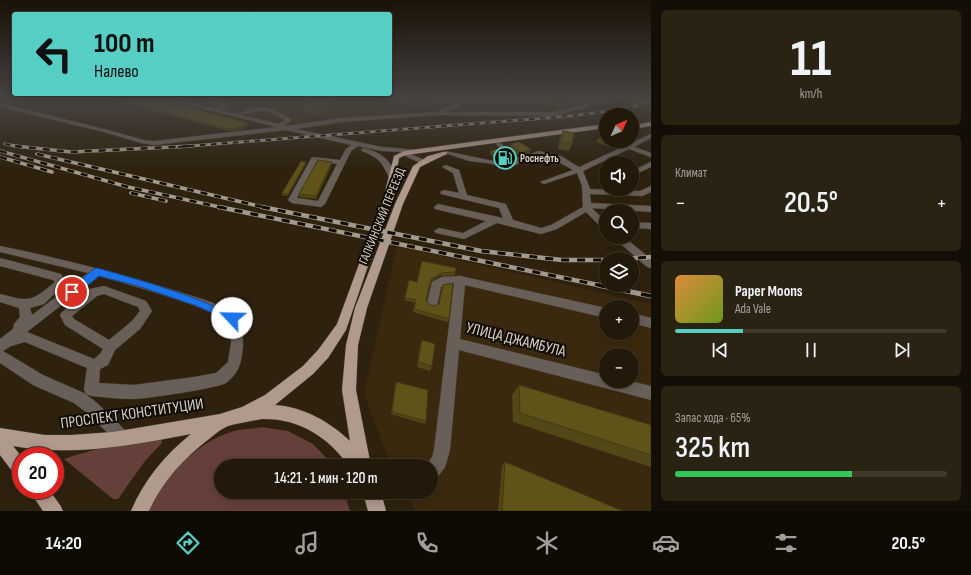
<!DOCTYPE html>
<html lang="ru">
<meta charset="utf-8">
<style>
body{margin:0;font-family:"Sofia Sans Condensed",sans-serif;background:#2a2213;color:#f1f3f6;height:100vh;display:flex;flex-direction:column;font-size:15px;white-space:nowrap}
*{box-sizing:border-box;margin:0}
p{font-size:13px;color:#a2a09c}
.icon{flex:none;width:22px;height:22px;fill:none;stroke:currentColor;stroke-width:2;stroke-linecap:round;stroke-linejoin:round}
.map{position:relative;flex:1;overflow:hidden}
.side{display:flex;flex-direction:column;gap:10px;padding:10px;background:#130e06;width:320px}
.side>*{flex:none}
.banner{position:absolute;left:12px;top:12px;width:380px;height:84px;border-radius:4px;box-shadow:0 2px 10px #0003,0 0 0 1px #3f382b;background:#56cec4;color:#111;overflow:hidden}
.needle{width:26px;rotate:46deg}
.controls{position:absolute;left:599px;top:108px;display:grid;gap:8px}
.controls a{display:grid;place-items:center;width:40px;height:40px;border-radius:50%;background:#22190a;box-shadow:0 2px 10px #0003,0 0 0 1px #3f382b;font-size:20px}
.speed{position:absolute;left:12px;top:447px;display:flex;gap:8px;font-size:20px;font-weight:700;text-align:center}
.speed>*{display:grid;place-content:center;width:52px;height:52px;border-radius:50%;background:#22190a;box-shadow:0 2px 10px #0003,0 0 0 1px #3f382b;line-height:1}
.speed .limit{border:6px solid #d22;background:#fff;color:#111}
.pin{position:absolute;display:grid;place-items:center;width:34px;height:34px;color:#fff;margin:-17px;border:2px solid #fff;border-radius:50%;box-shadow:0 1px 4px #0007}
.me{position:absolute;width:44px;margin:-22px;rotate:294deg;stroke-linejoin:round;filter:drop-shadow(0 0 3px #0008)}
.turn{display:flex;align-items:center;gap:14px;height:84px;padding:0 16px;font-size:18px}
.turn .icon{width:52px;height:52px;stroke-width:2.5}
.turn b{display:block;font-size:28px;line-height:34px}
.big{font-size:30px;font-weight:600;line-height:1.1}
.side .widget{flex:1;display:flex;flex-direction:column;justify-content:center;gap:6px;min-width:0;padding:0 14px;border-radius:6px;background:#2a2213}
.side .dial{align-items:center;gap:0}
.dial b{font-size:52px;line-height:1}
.song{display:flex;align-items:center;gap:12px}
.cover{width:48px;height:48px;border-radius:6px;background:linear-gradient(135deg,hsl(30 70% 55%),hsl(80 70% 35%))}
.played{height:4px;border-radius:2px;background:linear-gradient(90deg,#56cec4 25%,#3f382b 25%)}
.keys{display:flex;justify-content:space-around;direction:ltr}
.heat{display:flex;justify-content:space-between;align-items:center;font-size:22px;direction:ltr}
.charge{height:6px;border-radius:3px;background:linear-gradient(90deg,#34c759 65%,#3f382b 0)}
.trip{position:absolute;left:214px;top:459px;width:224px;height:40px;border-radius:20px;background:#22190a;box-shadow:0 2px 10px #0003,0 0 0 1px #3f382b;font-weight:600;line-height:40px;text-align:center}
.dock{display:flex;height:64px;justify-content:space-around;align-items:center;background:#0e0a04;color:#a2a09c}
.dock .icon{width:28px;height:28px}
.dock .active{color:#56cec4}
.dock b{font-size:18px;color:#f1f3f6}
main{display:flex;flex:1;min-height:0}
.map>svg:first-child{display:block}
.built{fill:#3a290f;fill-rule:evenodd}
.green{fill:#653f39}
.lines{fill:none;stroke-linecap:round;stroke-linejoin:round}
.minor-casing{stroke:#4a3d2b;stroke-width:1}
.major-casing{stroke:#4a3d2b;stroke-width:1}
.minor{fill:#695f59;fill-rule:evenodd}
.major{fill:#b09a8e;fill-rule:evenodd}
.rail-far3-casing{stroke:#a49a8c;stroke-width:3}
.rail-far2-casing{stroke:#a49a8c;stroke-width:3.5}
.rail-far1-casing{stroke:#a49a8c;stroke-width:4.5}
.rail-casing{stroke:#a49a8c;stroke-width:5}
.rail-far3{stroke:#110c05;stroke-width:2;stroke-dasharray:5.5;stroke-linecap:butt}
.rail-far2{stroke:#110c05;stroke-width:2.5;stroke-dasharray:7;stroke-linecap:butt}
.rail-far1{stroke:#110c05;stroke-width:3;stroke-dasharray:8;stroke-linecap:butt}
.rail{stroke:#110c05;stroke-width:3.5;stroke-dasharray:11;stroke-linecap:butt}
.wall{fill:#524716}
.shaded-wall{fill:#423a12}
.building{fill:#5f5319;stroke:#423a12}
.route{fill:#1a73e8;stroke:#114b97}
.labels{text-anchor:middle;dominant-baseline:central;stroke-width:4;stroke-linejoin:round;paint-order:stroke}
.far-poi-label{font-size:11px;font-weight:bold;fill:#dad1c6;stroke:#110c05;text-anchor:start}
.street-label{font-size:13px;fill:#dad1c6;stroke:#110c05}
.near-street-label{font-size:16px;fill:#dad1c6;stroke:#110c05}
</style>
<main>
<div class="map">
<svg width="651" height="511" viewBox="0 0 651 511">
<rect width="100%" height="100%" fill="#2e210e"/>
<path class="built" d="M171 98H460L453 106 436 114 287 127Z
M397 246 651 304V511H415L405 492H431V466H391L364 393ZM606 307H632V333H606ZM606 355H632V381H606Z"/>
<path class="green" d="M262 427 288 431 313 444 334 466H221V492H344L350 511H149C165 476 196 442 234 431 243 429 253 429 262 427Z
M161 437 162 443 145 461 118 499H113L64 459C92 449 131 441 161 437Z"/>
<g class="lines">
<g class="minor-casing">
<path id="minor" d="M161 98H171L215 109 221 105 196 98H206L228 104V106L221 110 236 114 251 109 263 107 277 111 291 119V121L284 126H286L341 118 436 112 453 105 459 98H465L457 107 446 112H553L584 105 587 98H593L588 107 553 116 439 115 341 122 296 129 382 147 418 150V152L408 153 427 161 426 163H420L403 155 402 154 403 152 382 151 358 146 351 151 325 204 321 207 292 203 288 200 312 157 340 160 346 149 351 145 286 130 154 145 141 143 104 132 0 107V103L108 130 144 140 154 141 276 127ZM257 111H268L285 120 278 124 242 115ZM317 161 337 164 318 201 297 198Z
M651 134V138L634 147 651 153V157L629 149 583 171 590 189 640 191 651 186V192L642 196 590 194 591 203 651 206V212L592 208 606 222V230L603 229 586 212 557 229 541 234 497 223 464 239 436 233 434 231 439 228 463 233 486 221 435 209 434 207 438 204 503 218 499 208 441 194 440 192 444 190 459 193 453 173 442 167 446 165 459 170 467 195 506 204 513 220 541 228 551 225 583 207 582 186 577 173 544 184 540 182 573 170 555 160 539 155 508 168 487 163 469 161 445 153V151L508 164 514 161 497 145 496 144 499 142 520 159 538 151 561 156 579 167Z
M364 148C380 152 390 159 396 175L395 177H389C381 161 379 158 362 151L361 150Z
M651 162V167L632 176V171Z
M632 222 651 223V229L632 228Z
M613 237H624L651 259V268L647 267Z
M0 246C59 258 118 273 176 291 195 297 216 302 233 313 243 320 243 335 243 346 241 363 240 372 226 383 218 388 146 399 133 399 119 399 105 397 91 396L86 394 84 389 87 368 25 342 11 346 3 351 43 375 84 393 96 402 127 432 130 437 127 442 122 445 117 442 86 412 74 403 33 385 0 363V339L13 329 14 324 20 317 19 308 0 302V294C30 302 31 302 55 282L53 280 0 266V258L61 274 66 283 44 304 30 308 32 315 88 273 0 252ZM99 276C120 282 219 309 228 323 235 333 229 352 228 362L216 373 194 377 134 385 99 383 100 369 108 365 115 350 140 329 152 311 146 301 104 286 90 289 62 312 60 315 65 325 103 349 100 354 94 359 27 332ZM104 294 138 307 140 311 132 321 109 340 74 319 72 316 97 296Z
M460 276 606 308V318L465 285 460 339 606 375V381H630L651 386V400L459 350 450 450 445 467 437 478 431 480V466H425L432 457 434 450 454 284 444 285 441 287 437 306 433 307 429 306 427 303 432 282 442 277Z
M632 313 651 318V328L632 323Z"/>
</g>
<g class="major-casing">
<path id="major" d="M651 122V126L632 129V125Z
M606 124V128L406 155 399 158 392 196 346 330 328 358 313 374 275 405C304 407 330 422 350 441L342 390 346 345 355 308 395 204 413 166 428 156 443 152H447V154L434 160 420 167 403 204 367 308 358 345 356 390 371 466H349C328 437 299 418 262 419 255 420 248 422 241 423 236 424 229 425 224 428 218 431 214 435 209 439 184 458 162 482 149 511H131C144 480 165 455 191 434 132 445 73 457 13 446L21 456V477L15 475 0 455V428L45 435H71L113 432 220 414 242 407 265 395 303 366 318 350 337 324 384 196 394 156 404 151Z
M29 490H49L60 505 63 511H43Z
M363 492H381L386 511H368Z"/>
</g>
<use href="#minor" class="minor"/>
<use href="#major" class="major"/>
<g class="rail-far3-casing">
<path id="rail-far3" d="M5 144 21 147
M178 147 571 116 628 108 651 102"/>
</g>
<g class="rail-far2-casing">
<path id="rail-far2" d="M15 146 72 152 191 146
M0 151 128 187 224 208
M37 154 267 208
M0 157 52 172
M131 193 166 201"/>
</g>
<g class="rail-far1-casing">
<path id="rail-far1" d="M219 207 603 286
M262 207 481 251 562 260H606
M622 259 651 257"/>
</g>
<g class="rail-casing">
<path id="rail" d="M598 285 651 296"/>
</g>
<use href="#rail-far3" class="rail-far3"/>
<use href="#rail-far2" class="rail-far2"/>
<use href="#rail-far1" class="rail-far1"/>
<use href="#rail" class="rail"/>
</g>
<path class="wall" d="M106 98H152L249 123V125L241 130 230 131Z
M335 98V104L319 115 304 111V105Z
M398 98H435L427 107 398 101Z
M512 98H529L526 104 511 102Z
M550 98H568L567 102 564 108 547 105Z
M622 98H637L629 100Z
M563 131 572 144 569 151 558 149 560 137Z
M606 135V141H622L609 147 596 142 599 138Z
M511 144 530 153 520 157 510 149Z
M490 151 512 158 511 160 502 161 490 154Z
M306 162V164L288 196 282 195V193Z
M332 165 316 199 299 197V194Z
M422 261 455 272V275L441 276 431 282 426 300 429 304 433 306 439 304 443 285 449 319 448 322 413 312 415 303 404 300 409 280 417 282Z
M422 340 432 366 430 371 417 367 420 345Z
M396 382 426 421 425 424 391 414Z
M519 385 651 425V467L513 422 512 395Z
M505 462 623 511H498L502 466Z"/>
<path class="shaded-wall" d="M335 98V104L319 115V109Z
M430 98H435L427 107 428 100Z
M630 98H637L629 100Z
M249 123V125L241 130 230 131 229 129Z
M615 141H622L609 147 611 142Z
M531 149 530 153 520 157 522 153Z
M306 162V164L288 196V194Z
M332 162V165L316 199V196Z
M442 273 441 276 431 282V279Z"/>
<path class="building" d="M113 98H152L249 123 240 127 229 129Z
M316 98H335L319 109 304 105Z
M420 98H430L428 100Z
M550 98H568L567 102 550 99Z
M563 131 574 133 572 144 561 142Z
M606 135V140L599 138Z
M607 141H615L611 142Z
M519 142 531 149 522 153 511 144Z
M502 148 512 158 503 159 490 151Z
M318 160 332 162 316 196 299 194Z
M301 161 306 162 288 194 282 193Z
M422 261 456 268 455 272 442 273 431 279 426 300 429 304 433 306 439 304 443 285 453 283 449 319 414 309 416 300 405 298 409 280 417 282Z
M422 340 435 344 432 366 418 362Z
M396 382 428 390 426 421 392 412Z
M519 385 651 425V455L520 413Z
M505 462 623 511H502Z"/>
<linearGradient id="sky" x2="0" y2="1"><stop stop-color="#191208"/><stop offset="0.58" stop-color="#464341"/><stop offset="1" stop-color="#464341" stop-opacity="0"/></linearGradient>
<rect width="651" height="170" fill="url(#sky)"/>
<path class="route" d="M97 268C145 281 191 295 235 315L237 318 235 321 232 322 197 306 138 286 99 276 76 295H69L67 292 69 289 94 269Z"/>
<defs>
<g id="fuel-ring" transform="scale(1.15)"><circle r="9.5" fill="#110c05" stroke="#56cec4" stroke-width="1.5"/><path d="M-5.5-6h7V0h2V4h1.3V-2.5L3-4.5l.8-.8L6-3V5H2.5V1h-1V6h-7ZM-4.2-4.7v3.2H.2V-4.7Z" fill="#56cec4"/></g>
</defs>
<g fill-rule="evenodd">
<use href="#fuel-ring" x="505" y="158"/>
</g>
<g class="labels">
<g class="far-poi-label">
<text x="520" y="158">Роснефть</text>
</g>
<g class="street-label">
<text transform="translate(382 216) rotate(-68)">ГАЛКИНСКИЙ ПЕРЕЕЗД</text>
</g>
<g class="near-street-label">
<text transform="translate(516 340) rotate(14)">УЛИЦА ДЖАМБУЛА</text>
<text transform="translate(132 414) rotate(-8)">ПРОСПЕКТ КОНСТИТУЦИИ</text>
</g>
</g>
</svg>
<div class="controls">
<a><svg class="needle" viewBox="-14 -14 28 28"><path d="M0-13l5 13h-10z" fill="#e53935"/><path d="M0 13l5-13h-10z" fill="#a2a09c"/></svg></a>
<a><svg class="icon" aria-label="sound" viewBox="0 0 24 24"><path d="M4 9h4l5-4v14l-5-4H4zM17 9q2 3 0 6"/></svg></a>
<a><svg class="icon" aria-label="search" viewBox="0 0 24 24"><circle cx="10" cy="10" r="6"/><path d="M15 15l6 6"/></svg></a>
<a><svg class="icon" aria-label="layers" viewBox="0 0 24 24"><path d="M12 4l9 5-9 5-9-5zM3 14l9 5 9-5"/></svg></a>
<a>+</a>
<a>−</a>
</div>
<div class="speed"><div class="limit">20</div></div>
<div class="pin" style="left:72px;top:292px;background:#d93025"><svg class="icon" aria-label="arrive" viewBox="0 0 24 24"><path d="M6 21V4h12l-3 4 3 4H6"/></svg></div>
<svg class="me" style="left:232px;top:318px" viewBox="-20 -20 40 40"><circle r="19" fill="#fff"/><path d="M0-13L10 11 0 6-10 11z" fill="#1a73e8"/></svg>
<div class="trip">14:21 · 1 мин · 120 m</div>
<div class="banner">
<div class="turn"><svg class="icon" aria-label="left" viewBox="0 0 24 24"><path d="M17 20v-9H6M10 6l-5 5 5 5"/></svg><div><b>100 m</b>Налево</div></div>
</div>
</div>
<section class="side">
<div class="widget dial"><b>11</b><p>km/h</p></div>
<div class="widget"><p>Климат</p>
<div class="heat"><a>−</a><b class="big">20.5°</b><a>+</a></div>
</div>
<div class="widget">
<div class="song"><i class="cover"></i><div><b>Paper Moons</b><p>Ada Vale</p></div></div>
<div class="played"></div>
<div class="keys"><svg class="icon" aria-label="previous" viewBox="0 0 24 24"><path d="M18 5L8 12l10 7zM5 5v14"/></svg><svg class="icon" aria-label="pause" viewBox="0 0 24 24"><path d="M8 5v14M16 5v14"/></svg><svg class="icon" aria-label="next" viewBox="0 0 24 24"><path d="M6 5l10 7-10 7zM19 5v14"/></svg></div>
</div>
<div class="widget"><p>Запас хода · 65%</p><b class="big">325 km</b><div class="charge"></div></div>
</section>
</main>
<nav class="dock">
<b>14:20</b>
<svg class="icon active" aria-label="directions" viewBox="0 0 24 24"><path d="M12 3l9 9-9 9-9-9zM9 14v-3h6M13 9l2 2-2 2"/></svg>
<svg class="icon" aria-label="music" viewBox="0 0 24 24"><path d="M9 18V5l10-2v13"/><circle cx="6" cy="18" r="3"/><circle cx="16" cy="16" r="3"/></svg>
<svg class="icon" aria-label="phone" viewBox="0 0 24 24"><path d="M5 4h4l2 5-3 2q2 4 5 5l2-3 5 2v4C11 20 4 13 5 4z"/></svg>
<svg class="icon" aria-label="climate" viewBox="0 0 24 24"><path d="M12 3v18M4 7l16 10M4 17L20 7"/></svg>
<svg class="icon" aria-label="car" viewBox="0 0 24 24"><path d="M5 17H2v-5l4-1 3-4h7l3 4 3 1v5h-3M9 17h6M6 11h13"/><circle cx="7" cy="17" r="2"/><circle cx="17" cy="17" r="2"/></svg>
<svg class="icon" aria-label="filters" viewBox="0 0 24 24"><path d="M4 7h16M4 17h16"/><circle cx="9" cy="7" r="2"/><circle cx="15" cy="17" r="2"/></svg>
<b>20.5°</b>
</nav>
